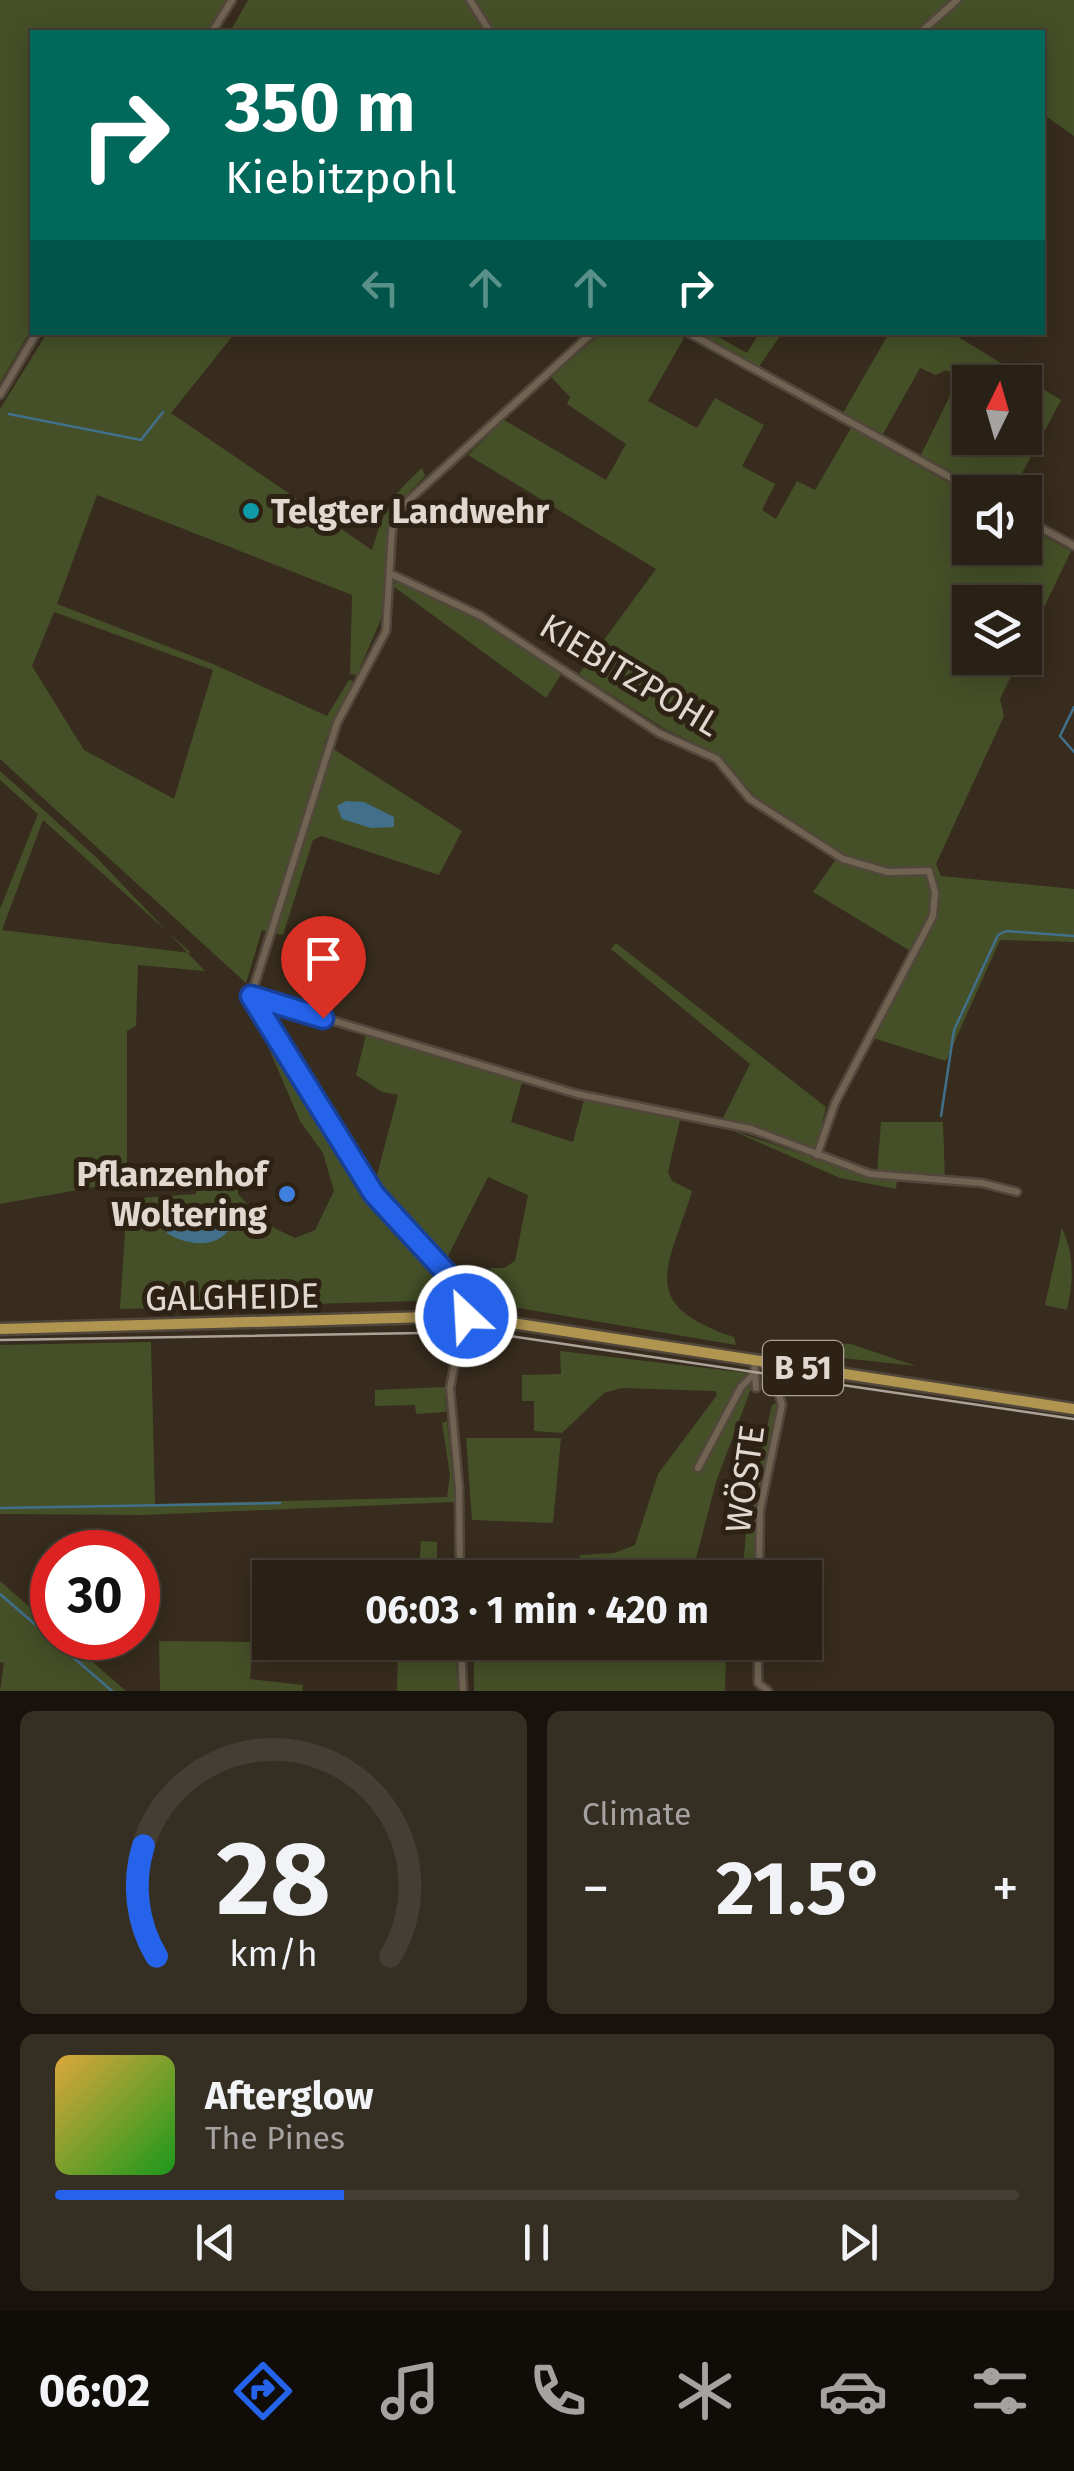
<!DOCTYPE html>
<meta charset="utf-8">
<style>
body{margin:0;font-family:"Fira Sans",sans-serif;background:#352e23;color:#f1f3f6;height:100vh;display:flex;flex-direction:column;font-size:38px;white-space:nowrap}
*{box-sizing:border-box;margin:0}
p{font-size:32px;color:#a5a3a1}
.icon{flex:none;width:55px;height:55px;fill:none;stroke:currentColor;stroke-width:2;stroke-linecap:round;stroke-linejoin:round}
.map{position:relative;height:1691px;overflow:hidden}
.side{display:flex;flex-direction:column;gap:20px;padding:20px;background:#17120c;flex:1}
.side>*{flex:none}
.guide{position:absolute;left:30px;top:30px;width:1015px;height:305px;border-radius:0px;box-shadow:0 5px 25px #0003,0 0 0 2px #453e35;background:#00695c;color:#fff;overflow:hidden}
.needle{width:65px;rotate:5deg}
.fabs{position:absolute;left:952px;top:365px;display:grid;gap:20px}
.fabs a{display:grid;place-items:center;width:90px;height:90px;border-radius:0px;background:#292116;box-shadow:0 5px 25px #0003,0 0 0 2px #453e35;font-size:50px}
.speed{position:absolute;left:30px;top:1530px;display:flex;gap:20px;font-size:50px;font-weight:700;text-align:center}
.speed>*{display:grid;place-content:center;width:130px;height:130px;border-radius:50%;background:#292116;box-shadow:0 5px 25px #0003,0 0 0 2px #453e35;line-height:1}
.speed .limit{border:15px solid #d22;background:#fff;color:#111}
.pin{position:absolute;display:grid;place-items:center;width:85px;height:85px;color:#fff;margin:-102px -42px;border-radius:50% 50% 50% 0;rotate:-45deg;box-shadow:0 0 10px #0007}
.pin .icon{rotate:45deg}
.me{position:absolute;width:110px;margin:-55px;rotate:335deg;stroke-linejoin:round;filter:drop-shadow(0 0 8px #0008)}
.turn{display:flex;align-items:center;gap:35px;height:210px;padding:0 30px;font-size:45px}
.turn .icon{width:130px;height:130px;stroke-width:2.5}
.turn b{display:block;font-size:70px;line-height:85px}
.lanes{display:flex;align-items:center;height:95px;padding:0 30px;background:#0003;justify-content:center;gap:50px;direction:ltr}
.lanes .off{opacity:.35}
.big{font-size:75px;font-weight:700;line-height:1.1}
.side .tile{flex:1;display:flex;flex-direction:column;justify-content:center;gap:15px;min-width:0;padding:0 35px;border-radius:15px;background:#352e23}
.side .dial{align-items:center;gap:0}
.dial svg{height:260px;overflow:visible;fill:none;stroke:#453e35;stroke-width:7;stroke-linecap:round;text-anchor:middle}
.dial text{fill:#f1f3f6;stroke:none}
.song{display:flex;align-items:center;gap:30px}
.cover{width:120px;height:120px;border-radius:15px;background:linear-gradient(135deg,hsl(40 70% 55%),hsl(120 70% 35%))}
.played{height:10px;border-radius:5px;background:linear-gradient(90deg,#2563eb 30%,#453e35 30%)}
.keys{display:flex;justify-content:space-around;direction:ltr}
.heat{display:flex;justify-content:space-between;align-items:center;font-size:55px;direction:ltr}
.side .tiles{flex:1;display:grid;gap:20px;grid-template-columns:1fr 1fr}
.tile:last-child{grid-column:span 2}
.trip{position:absolute;left:252px;top:1560px;width:570px;height:100px;border-radius:0px;background:#292116;box-shadow:0 5px 25px #0003,0 0 0 2px #453e35;font-weight:700;line-height:100px;text-align:center}
.tabs{display:flex;height:160px;justify-content:space-around;align-items:center;background:#100d09;color:#a5a3a1}
.tabs .icon{width:70px;height:70px}
.tabs .on{color:#2563eb}
.tabs b{font-size:45px;color:#f1f3f6}
.map>svg:first-child{display:block}
.green{fill:#455028;fill-rule:evenodd}
.water{fill:#42708b}
.lines{fill:none;stroke-linecap:round;stroke-linejoin:round}
.stream{stroke:#42708b;stroke-width:2.5}
.street-casing{stroke:#51473b;stroke-width:11}
.primary-casing{stroke:#51473b;stroke-width:15}
.street{stroke:#706352;stroke-width:6}
.primary{stroke:#b09551;stroke-width:10}
.rail{stroke:#aca398;stroke-width:2.5}
.route-casing{stroke:#184099;stroke-width:25}
.route{stroke:#2563eb;stroke-width:18}
.culture-dot{fill:#0f9aa8;stroke:#2d2213;stroke-width:4}
.shop-dot{fill:#3f7fe0;stroke:#2d2213;stroke-width:4}
.labels{text-anchor:middle;dominant-baseline:central;stroke-width:10;stroke-linejoin:round;paint-order:stroke}
.shield{fill:#2d2213;stroke:#aba297;stroke-width:2.5}
.shield-label{font-size:32px;font-weight:bold;fill:#e1d9d0}
.poi-label{font-size:35px;font-weight:bold;fill:#e1d9d0;stroke:#2d2213;text-anchor:start}
.street-label{font-size:35px;fill:#e1d9d0;stroke:#2d2213}
</style>
<div class="map">
<svg width="1074" height="1691" viewBox="0 0 1074 1691">
<rect width="100%" height="100%" fill="#372c1d"/>
<path class="green" d="M0 0H228L209 32H32V328L0 383Z
M248 0H1074V136L1043 114 1042 32H927L926 23 915 32H230Z
M47 333H235L171 413 372 550C384 510 390 497 422 468L425 476 390 512 381 619 357 675 350 674 352 595 97 495 57 604 213 664 327 716 349 680 353 681 324 743 462 831 439 875 321 836 313 840 283 935 262 930 246 983 0 759V409ZM54 612 213 670 174 799 84 750 32 666Z
M601 333H673L684 338 648 401 697 428 715 398 764 425 742 466 775 484 762 510 776 519 797 481 815 490 851 428 970 495V548H1025V526L1071 551 1025 647V602H970V658H1020L1000 699 1004 716 936 864 941 876 1074 889V942L1000 940 946 1061 873 1038 917 955 813 892 841 852 755 796 721 756 663 728 579 674 656 569 468 455 504 420 606 480 626 444 567 404 570 397 551 377Z
M695 333H711L747 353 759 333H782L758 368Z
M889 333H952L1061 400 1012 492H989L921 455 959 377 946 370 936 375 920 368 883 434 843 413ZM970 382H1025V438H970Z
M398 579 483 622 562 673 546 698 393 586Z
M0 771 97 858 205 971 138 965 136 1026 127 1031V1181L0 1204V909L38 814 0 780ZM43 820 190 952V953L2 930Z
M616 943 826 1107 817 1146 811 1149 723 1118 750 1064 611 949Z
M254 1014 370 1196 458 1294 457 1300 120 1309 127 1199 196 1194V1168L237 1165 238 1194 264 1223 295 1238 315 1230 334 1191 323 1153 300 1121Z
M366 1035 522 1083 511 1122 573 1142 584 1100 680 1120 668 1172 672 1181 692 1191C668 1270 636 1304 734 1337L736 1345 471 1300 375 1183 398 1095 382 1092 356 1075ZM488 1177 528 1195 515 1261 504 1268H491L477 1292 447 1258Z
M881 1122H943L945 1180 877 1173Z
M731 1130 867 1176 897 1181 896 1189 840 1178Z
M1062 1228C1074 1255 1074 1279 1067 1310L1045 1305Z
M151 1342 155 1504 447 1497 450 1475 442 1423 447 1421 455 1502 144 1515 0 1514V1345Z
M827 1343 851 1344 916 1366 815 1355 798 1347Z
M560 1351 749 1373 751 1389 716 1482 693 1570 743 1567 748 1510 772 1405 778 1402 758 1509 754 1577H574L580 1555 614 1553 635 1545 658 1474 717 1395 715 1391 622 1388 604 1393 562 1433 534 1431V1401H522V1375L561 1374Z
M445 1387 446 1412 416 1414 415 1405 375 1406V1390Z
M466 1438H561L553 1523 472 1520Z
M421 1541 437 1542V1575L280 1577V1571L419 1568Z
M0 1581 52 1627V1638H65L126 1691H0L4 1663 0 1662Z
M159 1641 253 1642 250 1679 303 1685 302 1691H160Z
M474 1643H717L726 1652 725 1691H474Z
M455 1648 458 1691H397L398 1650Z"/>
<path class="water" d="M346 801 364 802 394 817V827L371 828 342 819 337 806Z
M175 1213 197 1222 227 1221 230 1228C216 1250 186 1245 167 1233L165 1217Z"/>
<g class="lines">
<path class="stream" d="M9 414 141 440 163 412
M1074 707 1060 736 1074 752
M941 1116 954 1030 998 935 1006 931 1074 936
M0 1508 280 1503
M0 1594 112 1691"/>
<g class="street-casing">
<path id="street" d="M470 0 490 32
M212 32 232 0
M921 32 957 0
M687 332 977 492
M0 395 37 332
M1025 519 1074 546
M391 574 481 616 659 733 717 759 750 799 843 859 888 872 929 871 935 892 933 916 835 1103 817 1155
M251 996 577 1094 751 1129 870 1174 982 1183 1017 1192
M442 1319 460 1339
M754 1361 756 1388
M698 1468 741 1387 753 1375
M460 1578 459 1488 450 1388 467 1300 374 1194 251 996 337 723 386 631 392 530 398 510 593 332
M759 1578 760 1510 782 1405 777 1388
M461 1642 463 1691
M758 1642V1683L768 1691"/>
</g>
<g class="primary-casing">
<path id="primary" d="M0 1329 466 1316 1074 1409"/>
</g>
<use href="#street" class="street"/>
<use href="#primary" class="primary"/>
<path class="rail" d="M0 1340 482 1332 1074 1419"/>
</g>
<g class="lines">
<g class="route-casing">
<path id="route" d="M323 1018 251 996 374 1194 464 1292 466 1316"/>
</g>
<use href="#route" class="route"/>
</g>
<circle class="culture-dot" cx="251" cy="511" r="10"/>
<circle class="shop-dot" cx="287" cy="1194" r="10"/>
<g class="labels">
<rect class="shield" x="763" y="1341" width="80" height="54" rx="8"/>
<g class="shield-label">
<text x="803" y="1368">B 51</text>
</g>
<g class="poi-label">
<text x="271" y="511">Telgter Landwehr</text>
<text x="267" y="1174" text-anchor="end">Pflanzenhof<tspan x="267" dy="40">Woltering</tspan></text>
</g>
<g class="street-label">
<text transform="translate(630 675) rotate(31)">KIEBITZPOHL</text>
<text transform="translate(232 1297) rotate(-1)">GALGHEIDE</text>
<text transform="translate(745 1479) rotate(-82)">WÖSTE</text>
</g>
</g>
</svg>
<div class="fabs">
<a><svg class="needle" viewBox="-14 -14 28 28"><path d="M0-13l5 13h-10z" fill="#e53935"/><path d="M0 13l5-13h-10z" fill="#a5a3a1"/></svg></a>
<a><svg class="icon" aria-label="sound" viewBox="0 0 24 24"><path d="M4 9h4l5-4v14l-5-4H4zM17 9q2 3 0 6"/></svg></a>
<a><svg class="icon" aria-label="layers" viewBox="0 0 24 24"><path d="M12 4l9 5-9 5-9-5zM3 14l9 5 9-5"/></svg></a>
</div>
<div class="speed"><div class="limit">30</div></div>
<div class="pin" style="left:323px;top:1018px;background:#d93025"><svg class="icon" aria-label="arrive" viewBox="0 0 24 24"><path d="M6 21V4h12l-3 4 3 4H6"/></svg></div>
<svg class="me" style="left:466px;top:1316px" viewBox="-20 -20 40 40"><circle r="17" fill="#2563eb" stroke="#fff" stroke-width="3"/><path d="M0-11L8 9 0 5-8 9z" fill="#fff"/></svg>
<div class="trip">06:03 · 1 min · 420 m</div>
<div class="guide">
<div class="turn"><svg class="icon" aria-label="right" viewBox="0 0 24 24"><path d="M7 20v-9h11M14 6l5 5-5 5"/></svg><div><b>350 m</b>Kiebitzpohl</div></div>
<div class="lanes"><svg class="icon off" aria-label="left" viewBox="0 0 24 24"><path d="M17 20v-9H6M10 6l-5 5 5 5"/></svg><svg class="icon off" aria-label="ahead" viewBox="0 0 24 24"><path d="M12 20V5M6 11l6-6 6 6"/></svg><svg class="icon off" aria-label="ahead" viewBox="0 0 24 24"><path d="M12 20V5M6 11l6-6 6 6"/></svg><svg class="icon" aria-label="right" viewBox="0 0 24 24"><path d="M7 20v-9h11M14 6l5 5-5 5"/></svg></div>
</div>
</div>
<section class="side">
<div class="tiles">
<div class="tile dial"><svg viewBox="0 0 100 80">
<path d="M14 69A42 42 0 1 1 86 69"/>
<path d="M14 69A42 42 0 0 1 10 35" stroke="#2563eb"/>
<text x="50" y="56" font-size="32" font-weight="700">28</text>
<text x="50" y="72" font-size="11">km/h</text>
</svg></div>
<div class="tile"><p>Climate</p>
<div class="heat"><a>−</a><b class="big">21.5°</b><a>+</a></div>
</div>
<div class="tile">
<div class="song"><i class="cover"></i><div><b>Afterglow</b><p>The Pines</p></div></div>
<div class="played"></div>
<div class="keys"><svg class="icon" aria-label="previous" viewBox="0 0 24 24"><path d="M18 5L8 12l10 7zM5 5v14"/></svg><svg class="icon" aria-label="pause" viewBox="0 0 24 24"><path d="M8 5v14M16 5v14"/></svg><svg class="icon" aria-label="next" viewBox="0 0 24 24"><path d="M6 5l10 7-10 7zM19 5v14"/></svg></div>
</div>
</div>
</section>
<nav class="tabs">
<b>06:02</b>
<svg class="icon on" aria-label="directions" viewBox="0 0 24 24"><path d="M12 3l9 9-9 9-9-9zM9 14v-3h6M13 9l2 2-2 2"/></svg>
<svg class="icon" aria-label="music" viewBox="0 0 24 24"><path d="M9 18V5l10-2v13"/><circle cx="6" cy="18" r="3"/><circle cx="16" cy="16" r="3"/></svg>
<svg class="icon" aria-label="phone" viewBox="0 0 24 24"><path d="M5 4h4l2 5-3 2q2 4 5 5l2-3 5 2v4C11 20 4 13 5 4z"/></svg>
<svg class="icon" aria-label="climate" viewBox="0 0 24 24"><path d="M12 3v18M4 7l16 10M4 17L20 7"/></svg>
<svg class="icon" aria-label="car" viewBox="0 0 24 24"><path d="M5 17H2v-5l4-1 3-4h7l3 4 3 1v5h-3M9 17h6M6 11h13"/><circle cx="7" cy="17" r="2"/><circle cx="17" cy="17" r="2"/></svg>
<svg class="icon" aria-label="filters" viewBox="0 0 24 24"><path d="M4 7h16M4 17h16"/><circle cx="9" cy="7" r="2"/><circle cx="15" cy="17" r="2"/></svg>
</nav>
